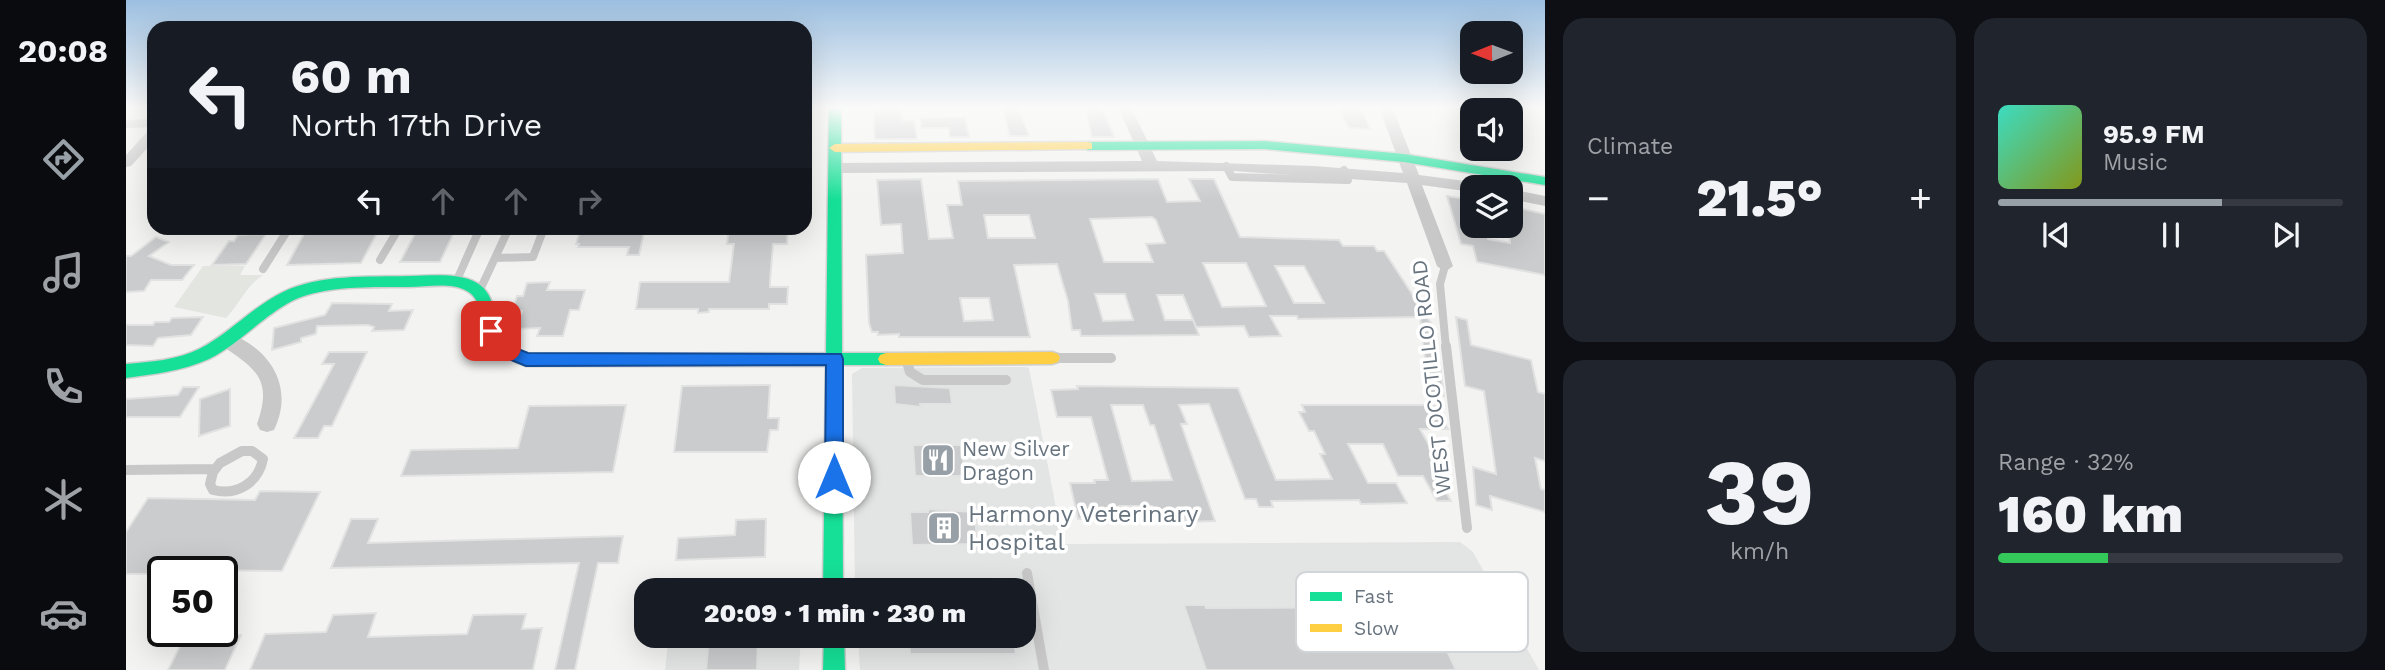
<!DOCTYPE html>
<meta charset="utf-8">
<style>
body{margin:0;font-family:"Work Sans",sans-serif;background:#20242c;color:#f1f3f6;height:100vh;display:flex;flex-direction:column;font-size:26px;white-space:nowrap}
*{box-sizing:border-box;margin:0}
p{font-size:23px;color:#9ea1a6}
.icon{flex:none;width:38px;height:38px;fill:none;stroke:currentColor;stroke-width:2;stroke-linecap:round;stroke-linejoin:round}
.map{position:relative;flex:1;overflow:hidden}
.side{display:flex;flex-direction:column;gap:18px;padding:18px;background:#0d0f14;width:840px}
.side>*{flex:none}
.guide{position:absolute;left:21px;top:21px;width:665px;height:214px;border-radius:21px;box-shadow:0 7px 28px #0002;background:#171b24;color:#f1f3f6;overflow:hidden}
.needle{width:46px;rotate:269deg}
.buttons{position:absolute;left:1334px;top:21px;display:grid;gap:14px}
.buttons a{display:grid;place-items:center;width:63px;height:63px;border-radius:14px;background:#171b24;box-shadow:0 7px 28px #0002;font-size:35px}
.speed{position:absolute;left:21px;top:556px;display:flex;gap:14px;font-size:35px;font-weight:700;text-align:center}
.speed>*{display:grid;place-content:center;width:91px;height:91px;border-radius:50%;background:#171b24;box-shadow:0 7px 28px #0002;line-height:1}
.speed .limit{border:4px solid #111;border-radius:10px;background:#fff;color:#111}
.pin{position:absolute;display:grid;place-items:center;width:60px;height:60px;color:#fff;margin:-30px;border-radius:14px;box-shadow:0 4px 10px #0006}
.me{position:absolute;width:77px;margin:-38px;rotate:0deg;stroke-linejoin:round;filter:drop-shadow(0 0 5px #0008)}
.turn{display:flex;align-items:center;gap:24px;height:147px;padding:0 28px;font-size:32px}
.turn .icon{width:91px;height:91px;stroke-width:2.5}
.turn b{display:block;font-size:49px;line-height:60px}
.lanes{display:flex;align-items:center;height:66px;padding:0 28px;background:#0003;justify-content:center;gap:35px;direction:ltr}
.lanes .off{opacity:.35}
.big{font-size:52px;font-weight:800;line-height:1.1}
.side .tile{flex:1;display:flex;flex-direction:column;justify-content:center;gap:10px;min-width:0;padding:0 24px;border-radius:21px;background:#20242c}
.side .dial{align-items:center;gap:0}
.dial b{font-size:91px;line-height:1}
.song{display:flex;align-items:center;gap:21px}
.cover{width:84px;height:84px;border-radius:10px;background:linear-gradient(135deg,hsl(170 70% 55%),hsl(70 70% 35%))}
.played{height:7px;border-radius:4px;background:linear-gradient(90deg,#98a0a7 65%,#363941 65%)}
.keys{display:flex;justify-content:space-around;direction:ltr}
.heat{display:flex;justify-content:space-between;align-items:center;font-size:38px;direction:ltr}
.charge{height:10px;border-radius:5px;background:linear-gradient(90deg,#34c759 32%,#363941 0)}
.side .tiles{flex:1;display:grid;gap:18px;grid-template-columns:repeat(2,1fr)}
.trip{position:absolute;left:508px;top:578px;width:402px;height:70px;border-radius:21px;background:#171b24;box-shadow:0 7px 28px #0002;font-weight:800;line-height:70px;text-align:center}
main{display:flex;flex:1;min-height:0}
.dock{display:flex;flex-direction:column;width:126px;justify-content:space-around;align-items:center;background:#090b0e;color:#9ea1a6}
.dock .icon{width:49px;height:49px}
.dock .current{color:#98a0a7}
.dock b{font-size:32px;color:#f1f3f6}
.map>svg:first-child{display:block}
.built{fill:#e3e5e4}
.green{fill:#e2e5e0}
.building{fill:#cbcccd;stroke:#e2e2e2;stroke-width:2;fill-rule:evenodd}
.lines{fill:none;stroke-linecap:round;stroke-linejoin:round}
.fast-casing{stroke:#cfcfd0;stroke-width:3}
.slow-casing{stroke:#cfcfd0;stroke-width:3}
.lane-far1{stroke:#c8c8c9;stroke-width:8}
.lane{stroke:#c8c8c9;stroke-width:10}
.street{fill:#c8c8c9;fill-rule:evenodd}
.fast{fill:#16e098;fill-rule:evenodd}
.slow{fill:#ffcf43;fill-rule:evenodd}
.route{fill:#1a73e8;stroke:#114b97;stroke-width:2}
.labels{text-anchor:middle;dominant-baseline:central;stroke-width:7;stroke-linejoin:round;paint-order:stroke}
.street-label{font-size:21px;fill:#67737e;stroke:#fff}
.poi-label{font-size:21px;fill:#67737e;stroke:#fff;text-anchor:start}
.near-poi-label{font-size:24px;fill:#67737e;stroke:#fff;text-anchor:start}
.key{fill:#fff;stroke:#d1d5d8;stroke-width:2}
.key-label{font-size:19px;fill:#67737e}
</style>
<main>
<nav class="dock">
<b>20:08</b>
<svg class="icon current" aria-label="directions" viewBox="0 0 24 24"><path d="M12 3l9 9-9 9-9-9zM9 14v-3h6M13 9l2 2-2 2"/></svg>
<svg class="icon" aria-label="music" viewBox="0 0 24 24"><path d="M9 18V5l10-2v13"/><circle cx="6" cy="18" r="3"/><circle cx="16" cy="16" r="3"/></svg>
<svg class="icon" aria-label="phone" viewBox="0 0 24 24"><path d="M5 4h4l2 5-3 2q2 4 5 5l2-3 5 2v4C11 20 4 13 5 4z"/></svg>
<svg class="icon" aria-label="climate" viewBox="0 0 24 24"><path d="M12 3v18M4 7l16 10M4 17L20 7"/></svg>
<svg class="icon" aria-label="car" viewBox="0 0 24 24"><path d="M5 17H2v-5l4-1 3-4h7l3 4 3 1v5h-3M9 17h6M6 11h13"/><circle cx="7" cy="17" r="2"/><circle cx="17" cy="17" r="2"/></svg>
</nav>
<div class="map">
<svg width="1419" height="670" viewBox="0 0 1419 670">
<rect width="100%" height="100%" fill="#f3f3f2"/>
<path class="built" d="M899 367 903 368 937 544 1334 542 1347 552 1413 670H734L732 635H898V590H729L726 374 736 368Z
M543 635H675L673 670H539Z"/>
<path class="green" d="M77 266H119L114 275H137C119 287 114 303 100 318L48 307Z"/>
<path class="building" d="M749 107H775L777 121 788 120 791 139H749L747 108Z
M876 107H892L903 136H884Z
M959 107H976L988 137H966Z
M1209 107H1235L1244 129 1224 128Z
M839 117 843 137H824L823 128H795V118Z
M795 179 803 239 827 238 821 205H836L832 181 1032 179 1041 202 1074 201 1063 179H1088L1114 237 1213 240 1217 246H1248L1251 251H1258L1309 329 1318 396 1303 393 1294 317 1172 319 1171 316H1144L1155 336 1123 337 1118 326 1070 327 1057 295H1031L1039 320H1067L1073 335 955 336 954 330H946L942 301 931 264 888 265 904 337H773V334L752 335V332H746L743 323 740 255 777 253 775 224 755 225 751 180ZM858 215H903L909 238H862ZM1026 217 1030 220 1039 243 1020 244 1027 262H978L964 219ZM1077 263H1120L1140 306 1096 307ZM1149 266H1178L1198 303H1168ZM969 294H999L1007 320 977 321ZM834 298H863L867 320 838 321Z
M1321 196 1346 200V226H1357L1362 239 1384 243V206L1419 214V275L1351 262 1347 246 1335 244Z
M455 228H519L513 255H501L503 247H452L453 244H450Z
M603 228H662L661 244H647L644 282V287H662L661 304H643V309H583V312L572 313V309H510L514 282H603L608 244H601Z
M290 232H328L314 262H274Z
M211 233H251L235 263 161 265 178 234Z
M140 234 120 264 86 265 103 241H108L112 235Z
M30 237 43 242 23 256 45 265H68L56 280H25L18 291 0 292V256H5Z
M424 282 421 290H459L453 310H444L437 336H411L414 328 390 329 396 311H386L391 296H397L401 283Z
M206 303 266 304 263 311 287 310 278 330 246 331 248 327 242 325 191 326 190 334 175 338V342L146 350 148 328 199 315Z
M77 317 65 335 32 338 27 346 0 345V325H27L29 322H43L46 318Z
M1330 317 1341 320 1345 345 1405 360 1412 392 1419 394V461L1409 458 1415 489 1419 490V512L1364 496 1366 510 1350 505 1347 467 1370 474 1369 466 1358 391 1339 386Z
M203 352H241L206 426H198L192 438H168L208 364H196Z
M644 385 642 418H653L652 430H644L641 452H548L556 386Z
M768 385 824 388 826 404H794L795 407 769 404Z
M951 386 1112 388 1150 480 1206 479 1194 454H1199L1188 431H1183L1173 412H1179L1176 405H1309L1322 429H1294L1313 463 1317 464 1324 476H1311L1325 501H1311L1297 476H1272L1257 444H1222L1242 483H1270L1281 503 1235 504 1233 500 1145 501 1147 507H1133L1130 499H1119L1083 404 1053 405 1061 424H1055L1089 521 1060 522 1056 510 1027 511 1026 506H993L994 511H966L968 519H952L944 483H969L968 480H982L965 417H931L925 390 952 389ZM985 405H1017L1024 425H1028L1046 480 1006 481Z
M57 387H73L54 417H0V399L52 395Z
M104 389V426L73 436 74 399Z
M500 405 487 472 275 476 285 450 392 448 403 406Z
M787 445H835L839 476H789Z
M134 491 194 492 156 571 49 570 37 574H0V532L22 498 129 500Z
M802 509 848 512 852 544 786 545 784 512H802Z
M225 519H252L242 543 497 536 492 563H472L449 670H429L453 563 205 568Z
M640 519 639 557 550 560 552 538 609 535 610 520Z
M1058 605H1079L1080 608 1284 607 1302 642H1317L1330 670H1080Z
M250 613 242 637 341 634 347 615 400 614 396 629 416 628 407 670H124L139 634 200 632 207 615Z
M115 635 99 670H42L59 636Z
M783 635H887L890 654H784Z
M583 639H632L631 670H580Z"/>
<g class="lines">
<g class="fast-casing">
<path id="fast" d="M703 107H715L716 353H760L766 355 768 359 766 363 760 365H716L717 590H697L700 366H400C344 348 366 305 341 291 325 282 300 287 283 287 249 287 197 285 166 301 137 316 113 344 83 359 57 371 28 374 0 378V364C24 362 51 360 73 349 103 334 126 307 157 292 194 274 242 277 283 276 304 276 332 272 351 283 377 298 360 336 401 354L700 353Z
M1139 141 1278 154 1419 177V185L1278 162 1139 149 962 150 956 146 962 142Z
M698 635H718L719 670H697Z"/>
</g>
<g class="slow-casing">
<path id="slow" d="M962 142 966 143V149L709 152 703 148 709 144Z
M926 352 932 354 934 358 932 362 926 364 760 365 754 363 752 359 754 355 760 353Z"/>
</g>
<path class="lane-far1" d="M1100 166 1106 177 1222 180 1218 170
M370 258 407 257 418 228
M254 260 273 228
M1319 266 1314 284 1320 348
M137 269 163 228
M330 282 354 228
M353 292 383 228"/>
<path class="lane" d="M1320 346 1341 528
M928 358H985
M780 359 784 372 797 380H880
M116 451H126L137 459C132 483 111 496 87 490L84 484 87 472 94 463Z
M0 470 88 469
M901 573 918 670"/>
<path class="street" d="M992 107H1005L1031 161 1188 166 1277 173 1253 107H1266L1293 175 1347 182 1354 187H1346V192L1296 185 1327 266 1319 272 1311 266 1281 183 1108 171 709 173 702 168 709 163 1016 161Z
M28 119V127L0 128V120Z
M28 129V141L5 166 0 167V155L23 130Z
M1384 189 1419 196V206L1384 199Z
M101 333C144 347 169 387 148 430L141 432 134 430 131 424C147 379 130 369 95 345L92 340 95 335Z"/>
<use href="#fast" class="fast"/>
<use href="#slow" class="slow"/>
</g>
<linearGradient id="sky" x2="0" y2="1"><stop stop-color="#9cbfe0"/><stop offset="0.54" stop-color="#fafaf9"/><stop offset="1" stop-color="#fafaf9" stop-opacity="0"/></linearGradient>
<rect width="1419" height="200" fill="url(#sky)"/>
<path class="route" d="M365 325 371 327 382 345 402 353 715 354 717 359V477L715 483 708 486 702 483 699 477 700 365 400 366 371 354 357 331Z"/>
<defs>
<g id="restaurant-square" transform="scale(1.75)"><rect x="-9" y="-9" width="18" height="18" rx="4" fill="#98a0a7" stroke="#fff"/><path d="M-5-6h1v4h1v-4h1v4h1v-4h1v5L-1.5 .5V6h-2V.5L-5-1ZM5-6V6H3V1.5H1.5Q1.5-4 5-6Z" fill="#fff"/></g>
<g id="building-square" transform="scale(1.75)"><rect x="-9" y="-9" width="18" height="18" rx="4" fill="#98a0a7" stroke="#fff"/><path d="M-4-6H4V6H1V3H-1V6H-4ZM-2.5-4.3h1.7v1.8h-1.7ZM.8-4.3h1.7v1.8H.8ZM-2.5-1h1.7V.8h-1.7ZM.8-1h1.7V.8H.8Z" fill="#fff"/></g>
</defs>
<g fill-rule="evenodd">
<use href="#restaurant-square" x="812" y="460"/>
<use href="#building-square" x="818" y="528"/>
</g>
<g class="labels">
<g class="street-label">
<text transform="translate(1305 377) rotate(-96)">WEST OCOTILLO ROAD</text>
</g>
<g class="poi-label">
<text x="836" y="448">New Silver<tspan x="836" dy="24">Dragon</tspan></text>
</g>
<g class="near-poi-label">
<text x="842" y="514">Harmony Veterinary<tspan x="842" dy="28">Hospital</tspan></text>
</g>
</g>
<rect x="1170" y="572" width="232" height="80" rx="10" class="key"/>
<rect x="1184" y="592" width="32" height="9" fill="#16e098"/>
<rect x="1184" y="624" width="32" height="8" fill="#ffcf43"/>
<g class="key-label">
<text x="1228" y="603">Fast</text>
<text x="1228" y="635">Slow</text>
</g>
</svg>
<div class="buttons">
<a><svg class="needle" viewBox="-14 -14 28 28"><path d="M0-13l5 13h-10z" fill="#e53935"/><path d="M0 13l5-13h-10z" fill="#9ea1a6"/></svg></a>
<a><svg class="icon" aria-label="sound" viewBox="0 0 24 24"><path d="M4 9h4l5-4v14l-5-4H4zM17 9q2 3 0 6"/></svg></a>
<a><svg class="icon" aria-label="layers" viewBox="0 0 24 24"><path d="M12 4l9 5-9 5-9-5zM3 14l9 5 9-5"/></svg></a>
</div>
<div class="speed"><div class="limit">50</div></div>
<div class="pin" style="left:365px;top:331px;background:#d93025"><svg class="icon" aria-label="arrive" viewBox="0 0 24 24"><path d="M6 21V4h12l-3 4 3 4H6"/></svg></div>
<svg class="me" style="left:708px;top:477px" viewBox="-20 -20 40 40"><circle r="19" fill="#fff"/><path d="M0-13L10 11 0 6-10 11z" fill="#1a73e8"/></svg>
<div class="trip">20:09 · 1 min · 230 m</div>
<div class="guide">
<div class="turn"><svg class="icon" aria-label="left" viewBox="0 0 24 24"><path d="M17 20v-9H6M10 6l-5 5 5 5"/></svg><div><b>60 m</b>North 17th Drive</div></div>
<div class="lanes"><svg class="icon" aria-label="left" viewBox="0 0 24 24"><path d="M17 20v-9H6M10 6l-5 5 5 5"/></svg><svg class="icon off" aria-label="ahead" viewBox="0 0 24 24"><path d="M12 20V5M6 11l6-6 6 6"/></svg><svg class="icon off" aria-label="ahead" viewBox="0 0 24 24"><path d="M12 20V5M6 11l6-6 6 6"/></svg><svg class="icon off" aria-label="right" viewBox="0 0 24 24"><path d="M7 20v-9h11M14 6l5 5-5 5"/></svg></div>
</div>
</div>
<section class="side">
<div class="tiles">
<div class="tile"><p>Climate</p>
<div class="heat"><a>−</a><b class="big">21.5°</b><a>+</a></div>
</div>
<div class="tile">
<div class="song"><i class="cover"></i><div><b>95.9 FM</b><p>Music</p></div></div>
<div class="played"></div>
<div class="keys"><svg class="icon" aria-label="previous" viewBox="0 0 24 24"><path d="M18 5L8 12l10 7zM5 5v14"/></svg><svg class="icon" aria-label="pause" viewBox="0 0 24 24"><path d="M8 5v14M16 5v14"/></svg><svg class="icon" aria-label="next" viewBox="0 0 24 24"><path d="M6 5l10 7-10 7zM19 5v14"/></svg></div>
</div>
<div class="tile dial"><b>39</b><p>km/h</p></div>
<div class="tile"><p>Range · 32%</p><b class="big">160 km</b><div class="charge"></div></div>
</div>
</section>
</main>
